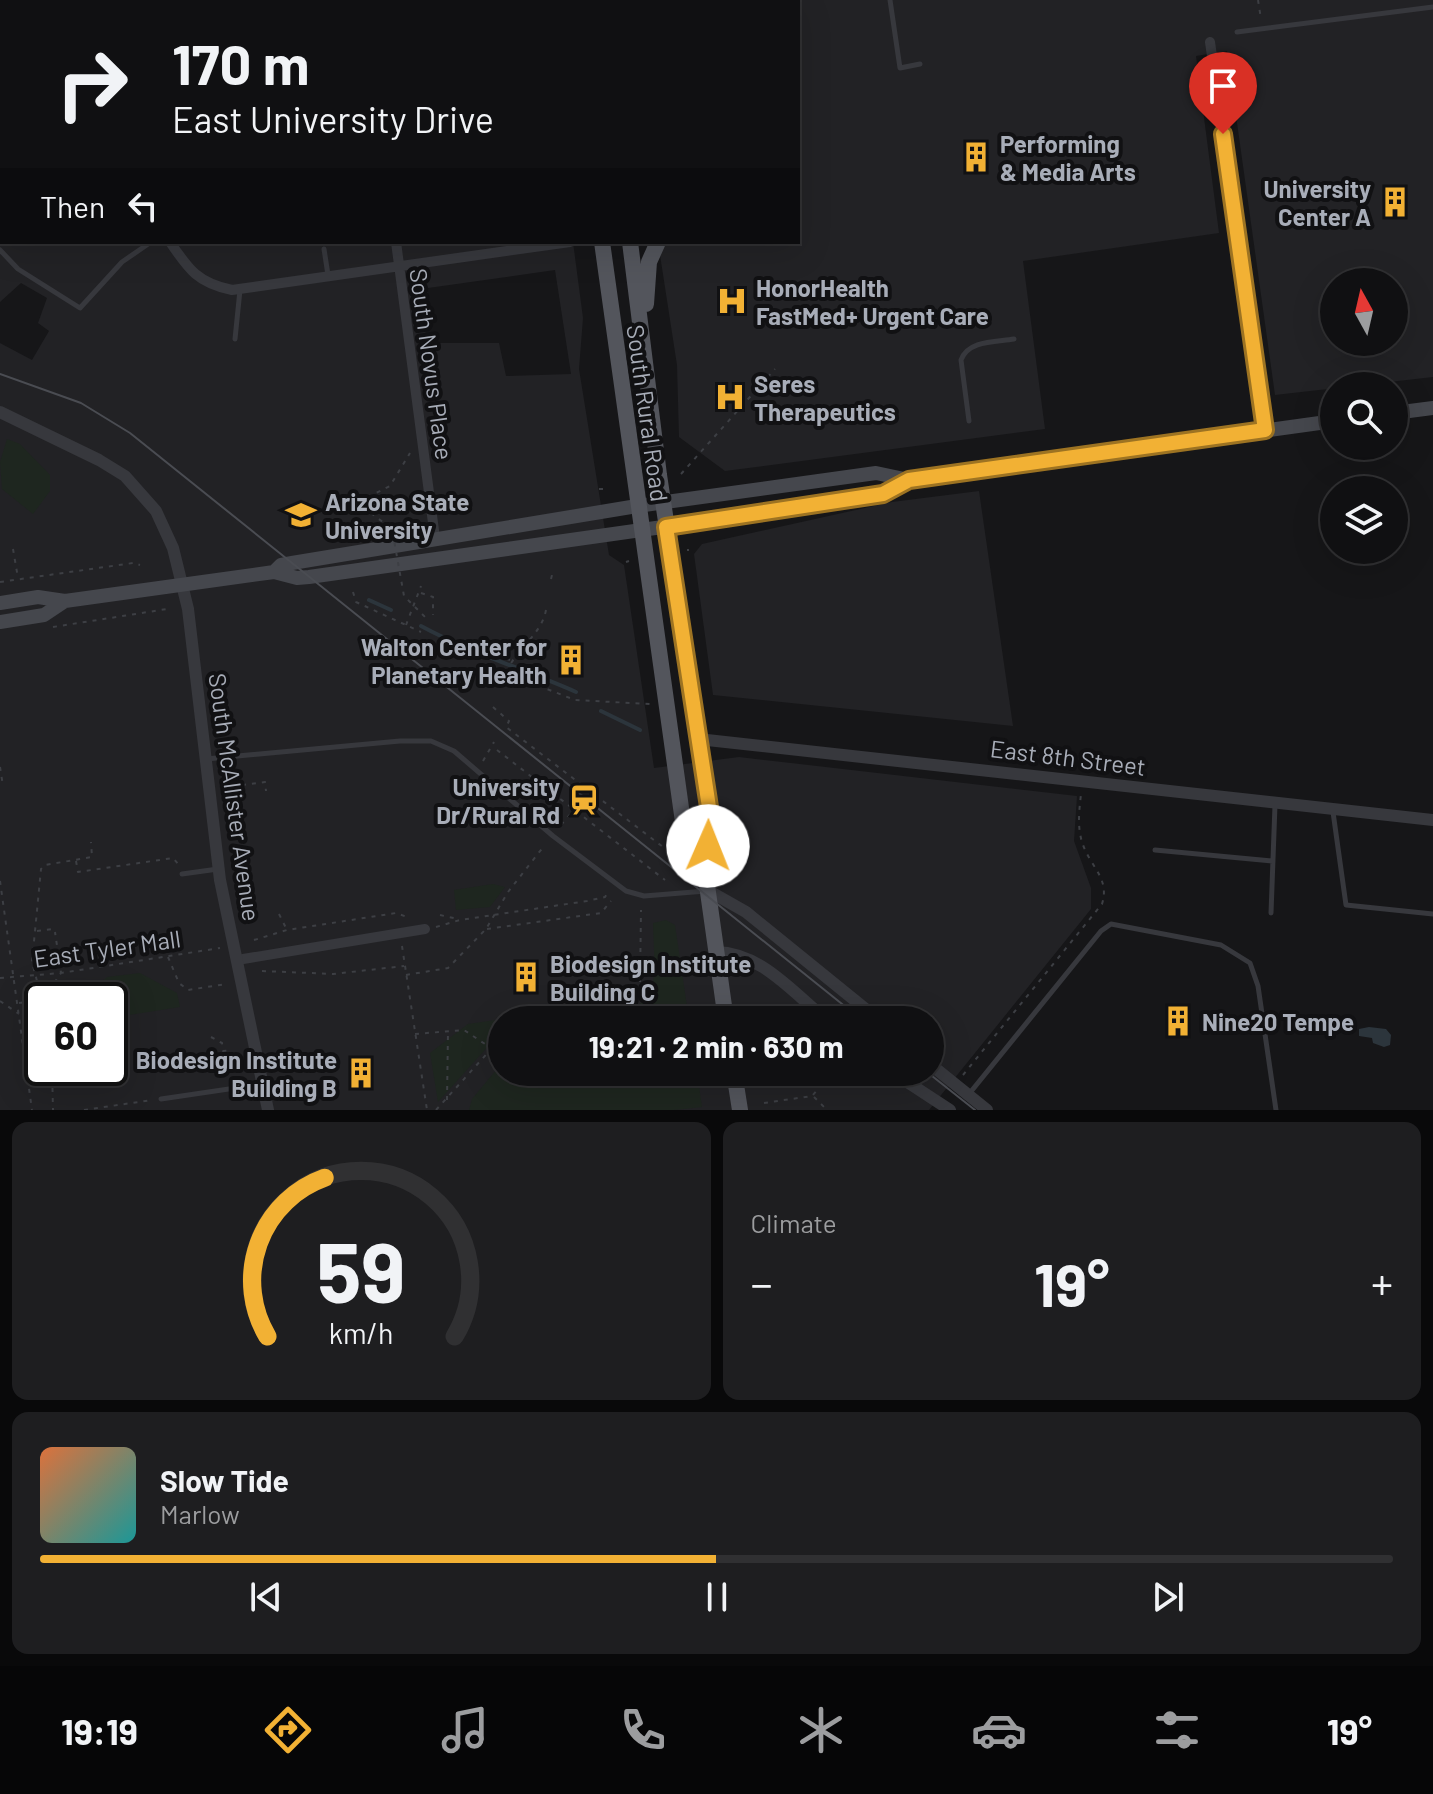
<!DOCTYPE html>
<meta charset="utf-8">
<style>
body{margin:0;font-family:Barlow,sans-serif;background:#1e1e20;color:#f1f3f6;height:100vh;display:flex;flex-direction:column;font-size:30px;white-space:nowrap}
*{box-sizing:border-box;margin:0}
p{font-size:26px;color:#9c9d9f}
.icon{flex:none;width:44px;height:44px;fill:none;stroke:currentColor;stroke-width:2;stroke-linecap:round;stroke-linejoin:round}
.map{position:relative;height:1110px;overflow:hidden}
.panel{display:flex;flex-direction:column;gap:12px;padding:12px;background:#09090a;flex:1}
.panel>*{flex:none}
.banner{position:absolute;left:0px;top:0px;width:800px;height:244px;box-shadow:0 8px 32px #0002,0 0 0 2px #303032;background:#101012;color:#f1f3f6;overflow:hidden}
.needle{width:52px;rotate:352deg}
.fabs{position:absolute;left:1320px;top:268px;display:grid;gap:16px}
.fabs a{display:grid;place-items:center;width:88px;height:88px;border-radius:50%;background:#101012;box-shadow:0 8px 32px #0002,0 0 0 2px #303032;font-size:40px}
.speed{position:absolute;left:24px;top:982px;display:flex;gap:16px;font-size:40px;font-weight:700;text-align:center}
.speed>*{display:grid;place-content:center;width:104px;height:104px;border-radius:50%;background:#101012;box-shadow:0 8px 32px #0002,0 0 0 2px #303032;line-height:1}
.speed .limit{border:4px solid #111;border-radius:12px;background:#fff;color:#111}
.pin{position:absolute;display:grid;place-items:center;width:68px;height:68px;color:#fff;margin:-82px -34px;border-radius:50% 50% 50% 0;rotate:-45deg;box-shadow:0 0 8px #0007}
.pin .icon{rotate:45deg}
.me{position:absolute;width:88px;margin:-44px;rotate:1deg;stroke-linejoin:round;filter:drop-shadow(0 0 6px #0008)}
.turn{display:flex;align-items:center;gap:28px;height:168px;padding:0 40px;font-size:36px}
.turn .icon{width:104px;height:104px;stroke-width:2.5}
.turn b{display:block;font-size:56px;line-height:68px}
.then{display:flex;align-items:center;height:76px;padding:0 40px;background:#0003;gap:16px;font-size:30px}
.big{font-size:60px;font-weight:700;line-height:1.1}
.panel .card{flex:1;display:flex;flex-direction:column;justify-content:center;gap:12px;min-width:0;padding:0 28px;border-radius:16px;background:#1e1e20}
.panel .dial{align-items:center;gap:0}
.dial svg{height:208px;overflow:visible;fill:none;stroke:#303032;stroke-width:7;stroke-linecap:round;text-anchor:middle}
.dial text{fill:#f1f3f6;stroke:none}
.song{display:flex;align-items:center;gap:24px}
.cover{width:96px;height:96px;border-radius:12px;background:linear-gradient(135deg,hsl(20 70% 55%),hsl(180 70% 35%))}
.played{height:8px;border-radius:4px;background:linear-gradient(90deg,#f2b134 50%,#303032 50%)}
.keys{display:flex;justify-content:space-around;direction:ltr}
.heat{display:flex;justify-content:space-between;align-items:center;font-size:44px;direction:ltr}
.panel .tiles{flex:1;display:grid;gap:12px;grid-template-columns:1fr 1fr}
.card:last-child{grid-column:span 2}
.trip{position:absolute;left:488px;top:1006px;width:456px;height:80px;border-radius:40px;background:#101012;box-shadow:0 8px 32px #0002,0 0 0 2px #303032;font-weight:700;line-height:80px;text-align:center}
.tabs{display:flex;height:128px;justify-content:space-around;align-items:center;background:#060607;color:#9c9d9f}
.tabs .icon{width:56px;height:56px}
.tabs .active{color:#f2b134}
.tabs b{font-size:36px;color:#f1f3f6}
.map>svg:first-child{display:block}
.built{fill:#222225;fill-rule:evenodd}
.green{fill:#1e261f}
.water{fill:#2c353c}
.lines{fill:none;stroke-linecap:round;stroke-linejoin:round}
.stream{stroke:#2c353c;stroke-width:4}
.path{stroke:#3d3f44;stroke-width:2;stroke-dasharray:4 6;stroke-linecap:butt}
.service{stroke:#37383d;stroke-width:5}
.minor{stroke:#37383d;stroke-width:10}
.tertiary{stroke:#37383d;stroke-width:12}
.secondary{stroke:#45474d;stroke-width:14}
.primary{stroke:#53555c;stroke-width:16}
.tram{stroke:#4a4c52;stroke-width:2}
.path-bridge{stroke:#3d3f44;stroke-width:2;stroke-dasharray:4 6;stroke-linecap:butt}
.route-casing{stroke:#9d7322;stroke-width:20}
.route{stroke:#f2b134;stroke-width:14}
.labels{text-anchor:middle;dominant-baseline:central;stroke-width:8;stroke-linejoin:round;paint-order:stroke}
.poi-label{font-size:24px;font-weight:bold;fill:#a8adb8;stroke:#111113;text-anchor:start}
.street-label{font-size:24px;fill:#a8adb8;stroke:#111113}
</style>
<div class="map">
<svg width="1433" height="1110" viewBox="0 0 1433 1110">
<rect width="100%" height="100%" fill="#161618"/>
<path class="built" d="M0 0H1433V377L1275 395 1227 51 1196 56 1219 233 1023 261 1045 429 725 471 679 437 677 365 658 242H798V2H2V242H573L583 318 579 369 609 555 624 565 654 768 739 757 1077 796 1074 841 1091 888V909L929 1110H0V343L32 360 49 331 38 323 47 298 21 283 0 302ZM555 270 571 374 506 376 499 343H427L420 294 428 293V288ZM1334 282H1394V342H1334ZM42 1000H110V1068H42ZM502 1020H930V1072H502Z
M979 491 1013 726 713 695 694 554 702 544 892 502Z"/>
<path class="green" d="M7 439 20 444 50 475V491L33 514 2 489 0 462Z
M493 884 505 887 490 907 456 910 454 890Z
M666 920 675 925 689 1020H587C664 1007 655 993 653 923Z
M140 973 177 993 180 1007 110 1018V1000H83L107 977Z
M518 1017 502 1020V1031L438 1102 430 1053 468 1024Z
M502 1063V1072H697L702 1107 674 1110H469L472 1099Z"/>
<path class="water" d="M1369 1027 1386 1029 1391 1035 1390 1045 1384 1047 1373 1043 1372 1038 1359 1036V1029Z"/>
<g class="lines">
<path class="stream" d="M369 600 391 610
M421 626C471 653 524 669 576 692
M601 711 640 730"/>
<path class="path" d="M209 0V2
M1258 0 1261 19
M150 2 153 0
M411 243 416 242
M681 474 775 369
M599 489H603
M362 506 374 494 390 486 410 453
M13 549 18 578
M687 550H689
M626 562 629 561
M551 579 553 571
M0 582 133 563 140 565
M353 592 356 602 421 632
M421 593 433 597V615
M546 610C541 636 516 648 506 673L575 700 650 704
M406 625 421 586
M53 627 167 609
M471 643 485 652 510 660
M493 707 509 721 506 727 663 847
M497 750 665 880
M483 761 494 742
M0 767 3 786
M242 785 265 782 266 791
M561 825 573 811
M76 861 78 872 173 858 179 865
M0 881 32 1110
M279 914 287 930
M440 915 458 919
M436 927 460 920 587 901 605 897 608 892
M487 929 601 913 611 901
M37 931 52 929
M254 940 287 930 396 913 410 918
M402 946 427 1110
M168 957 179 983 188 990 226 984
M262 971 333 974 404 966
M406 975 448 968 486 929 508 892 544 846
M0 978 61 973 220 948
M43 999 61 973 55 932
M42 1000 32 962 41 869 45 865 92 857 91 842
M0 1001 19 1014
M19 1003 41 1000
M530 1020 567 1007 627 997 640 982 641 910
M415 1034 464 1030 491 1048
M211 1037 222 1043 223 1051 232 1050
M52 1068 53 1110
M963 1075 1102 904C1110 879 1091 867 1083 845 1077 828 1079 812 1081 794
M814 1097 827 1110
M447 1100 448 1031
M764 1103 812 1096 833 1072
M84 1110 152 1100
M436 1110 502 1037"/>
<path class="service" d="M224 0 225 2
M890 0 900 68 920 64
M1237 32 1433 7
M324 249 328 275
M0 250 18 269 80 308 122 262 151 242
M235 339 240 290
M969 421 961 360C968 340 996 342 1014 339
M206 759 400 741H431L454 751 553 836 626 891 644 896 706 891
M1333 812 1346 905 1433 914
M688 822 710 820
M1155 850 1273 861
M182 874 218 869
M1271 913 1275 805
M969 1094 1101 931 1111 924 1221 945 1250 963 1258 986 1276 1110
M161 1099 263 1084"/>
<path class="minor" d="M46 0V2
M468 2 482 0
M1210 42 1265 430
M0 149 2 148
M170 242C189 270 198 283 232 290L570 242
M396 242 435 538
M237 960 425 929"/>
<path class="tertiary" d="M0 412 99 460 125 476 156 511 173 548 188 609 220 880 268 1110
M698 739 1433 820
M709 891 746 912 879 1020
M716 952C762 953 793 993 827 1020
M930 1064 987 1110
M892 1072 950 1110"/>
<path class="secondary" d="M1394 413 1433 408
M274 572 281 565 292 563 637 506 876 473 909 480
M0 603 38 597 65 601 274 572 297 578 309 577 825 504 883 494 909 480 1334 421
M0 622 44 615 65 601"/>
<path class="primary" d="M568 0 569 2
M597 0V2
M602 242 683 822 705 871 726 1020
M630 242 659 475 711 820 705 870
M646 304 649 262 658 242
M734 1072 740 1110"/>
<path class="tram" d="M0 374 81 403 130 433 862 1020
M927 1072 975 1110"/>
<path class="path-bridge" d="M355 501 392 529 404 596 425 617"/>
</g>
<g class="lines">
<g class="route-casing">
<path id="route" d="M708 846 711 820 666 527 883 494 909 480 1265 430 1223 134"/>
</g>
<use href="#route" class="route"/>
</g>
<defs>
<g id="building-bare" transform="scale(2.4)"><path d="M-4-6H4V6H1V3H-1V6H-4ZM-2.5-4.3h1.7v1.8h-1.7ZM.8-4.3h1.7v1.8H.8ZM-2.5-1h1.7V.8h-1.7ZM.8-1h1.7V.8H.8Z" fill="#f2b134" stroke="#111113" stroke-width="2.5" paint-order="stroke"/></g>
<g id="hospital-bare" transform="scale(2.4)"><path d="M-5-5h3v3.5h4V-5h3V5h-3V1.5h-4V5h-3Z" fill="#f2b134" stroke="#111113" stroke-width="2.5" paint-order="stroke"/></g>
<g id="university-bare" transform="scale(2.4)"><path d="M0-5L7-2L0 1L-7-2ZM-4 1L0 2.5L4 1V4Q0 6-4 4Z" fill="#f2b134" stroke="#111113" stroke-width="2.5" paint-order="stroke"/></g>
<g id="station-bare" transform="scale(2.4)"><path d="M-3-6H3Q5-6 5-4V2Q5 4 3 4L4.5 6H3L1.5 4h-3L-3 6H-4.5L-3 4Q-5 4-5 2V-4Q-5-6-3-6ZM-3.5-4v3h7v-3ZM-3.5 1v1.5H-2V1ZM2 1v1.5H3.5V1Z" fill="#f2b134" stroke="#111113" stroke-width="2.5" paint-order="stroke"/></g>
</defs>
<g fill-rule="evenodd">
<use href="#building-bare" x="976" y="157"/>
<use href="#building-bare" x="1395" y="202"/>
<use href="#hospital-bare" x="732" y="301"/>
<use href="#hospital-bare" x="730" y="397"/>
<use href="#university-bare" x="301" y="515"/>
<use href="#building-bare" x="571" y="660"/>
<use href="#station-bare" x="584" y="800"/>
<use href="#building-bare" x="526" y="977"/>
<use href="#building-bare" x="1178" y="1021"/>
<use href="#building-bare" x="361" y="1073"/>
</g>
<g class="labels">
<g class="poi-label">
<text x="1000" y="143">Performing<tspan x="1000" dy="28">&amp; Media Arts</tspan></text>
<text x="1371" y="188" text-anchor="end">University<tspan x="1371" dy="28">Center A</tspan></text>
<text x="756" y="287">HonorHealth<tspan x="756" dy="28">FastMed+ Urgent Care</tspan></text>
<text x="754" y="383">Seres<tspan x="754" dy="28">Therapeutics</tspan></text>
<text x="325" y="501">Arizona State<tspan x="325" dy="28">University</tspan></text>
<text x="547" y="646" text-anchor="end">Walton Center for<tspan x="547" dy="28">Planetary Health</tspan></text>
<text x="560" y="786" text-anchor="end">University<tspan x="560" dy="28">Dr/Rural Rd</tspan></text>
<text x="550" y="963">Biodesign Institute<tspan x="550" dy="28">Building C</tspan></text>
<text x="1202" y="1021">Nine20 Tempe</text>
<text x="337" y="1059" text-anchor="end">Biodesign Institute<tspan x="337" dy="28">Building B</tspan></text>
</g>
<g class="street-label">
<text transform="translate(432 364) rotate(82)">South Novus Place</text>
<text transform="translate(648 413) rotate(82)">South Rural Road</text>
<text transform="translate(1068 757) rotate(7)">East 8th Street</text>
<text transform="translate(235 797) rotate(82)">South McAllister Avenue</text>
<text transform="translate(107 948) rotate(-8)">East Tyler Mall</text>
</g>
</g>
</svg>
<div class="fabs">
<a><svg class="needle" viewBox="-14 -14 28 28"><path d="M0-13l5 13h-10z" fill="#e53935"/><path d="M0 13l5-13h-10z" fill="#9c9d9f"/></svg></a>
<a><svg class="icon" aria-label="search" viewBox="0 0 24 24"><circle cx="10" cy="10" r="6"/><path d="M15 15l6 6"/></svg></a>
<a><svg class="icon" aria-label="layers" viewBox="0 0 24 24"><path d="M12 4l9 5-9 5-9-5zM3 14l9 5 9-5"/></svg></a>
</div>
<div class="speed"><div class="limit">60</div></div>
<div class="pin" style="left:1223px;top:134px;background:#d93025"><svg class="icon" aria-label="arrive" viewBox="0 0 24 24"><path d="M6 21V4h12l-3 4 3 4H6"/></svg></div>
<svg class="me" style="left:708px;top:846px" viewBox="-20 -20 40 40"><circle r="19" fill="#fff"/><path d="M0-13L10 11 0 6-10 11z" fill="#f2b134"/></svg>
<div class="trip">19:21 · 2 min · 630 m</div>
<div class="banner">
<div class="turn"><svg class="icon" aria-label="right" viewBox="0 0 24 24"><path d="M7 20v-9h11M14 6l5 5-5 5"/></svg><div><b>170 m</b>East University Drive</div></div>
<div class="then">Then<svg class="icon" aria-label="left" viewBox="0 0 24 24"><path d="M17 20v-9H6M10 6l-5 5 5 5"/></svg></div>
</div>
</div>
<section class="panel">
<div class="tiles">
<div class="card dial"><svg viewBox="0 0 100 80">
<path d="M14 69A42 42 0 1 1 86 69"/>
<path d="M14 69A42 42 0 0 1 36 8" stroke="#f2b134"/>
<text x="50" y="56" font-size="32" font-weight="700">59</text>
<text x="50" y="72" font-size="11">km/h</text>
</svg></div>
<div class="card"><p>Climate</p>
<div class="heat"><a>−</a><b class="big">19°</b><a>+</a></div>
</div>
<div class="card">
<div class="song"><i class="cover"></i><div><b>Slow Tide</b><p>Marlow</p></div></div>
<div class="played"></div>
<div class="keys"><svg class="icon" aria-label="previous" viewBox="0 0 24 24"><path d="M18 5L8 12l10 7zM5 5v14"/></svg><svg class="icon" aria-label="pause" viewBox="0 0 24 24"><path d="M8 5v14M16 5v14"/></svg><svg class="icon" aria-label="next" viewBox="0 0 24 24"><path d="M6 5l10 7-10 7zM19 5v14"/></svg></div>
</div>
</div>
</section>
<nav class="tabs">
<b>19:19</b>
<svg class="icon active" aria-label="directions" viewBox="0 0 24 24"><path d="M12 3l9 9-9 9-9-9zM9 14v-3h6M13 9l2 2-2 2"/></svg>
<svg class="icon" aria-label="music" viewBox="0 0 24 24"><path d="M9 18V5l10-2v13"/><circle cx="6" cy="18" r="3"/><circle cx="16" cy="16" r="3"/></svg>
<svg class="icon" aria-label="phone" viewBox="0 0 24 24"><path d="M5 4h4l2 5-3 2q2 4 5 5l2-3 5 2v4C11 20 4 13 5 4z"/></svg>
<svg class="icon" aria-label="climate" viewBox="0 0 24 24"><path d="M12 3v18M4 7l16 10M4 17L20 7"/></svg>
<svg class="icon" aria-label="car" viewBox="0 0 24 24"><path d="M5 17H2v-5l4-1 3-4h7l3 4 3 1v5h-3M9 17h6M6 11h13"/><circle cx="7" cy="17" r="2"/><circle cx="17" cy="17" r="2"/></svg>
<svg class="icon" aria-label="filters" viewBox="0 0 24 24"><path d="M4 7h16M4 17h16"/><circle cx="9" cy="7" r="2"/><circle cx="15" cy="17" r="2"/></svg>
<b>19°</b>
</nav>
